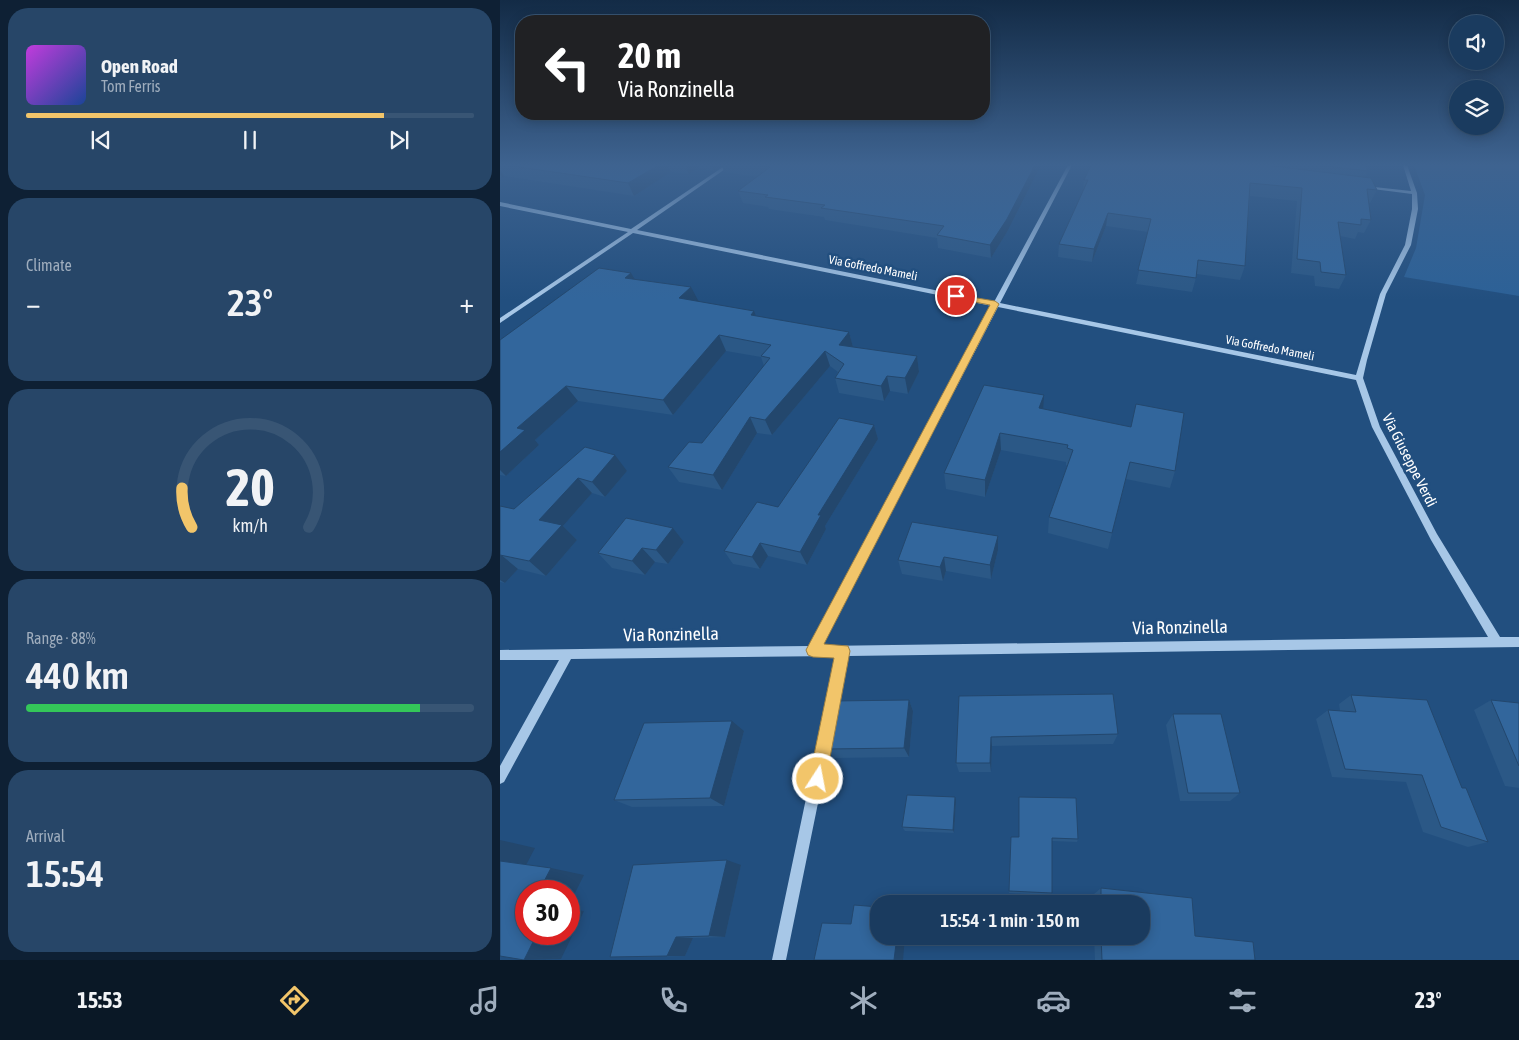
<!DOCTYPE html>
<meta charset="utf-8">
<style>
body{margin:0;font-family:"Asap Condensed",sans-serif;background:#274668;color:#f1f3f6;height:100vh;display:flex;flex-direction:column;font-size:19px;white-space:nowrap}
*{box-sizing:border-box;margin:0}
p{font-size:16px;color:#9fadbd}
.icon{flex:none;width:28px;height:28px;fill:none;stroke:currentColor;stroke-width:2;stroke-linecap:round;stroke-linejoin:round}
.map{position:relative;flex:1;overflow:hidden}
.panel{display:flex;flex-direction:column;gap:8px;padding:8px;background:#0e2034;width:500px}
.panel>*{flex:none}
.top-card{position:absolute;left:15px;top:15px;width:475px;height:105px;border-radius:20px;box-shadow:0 2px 12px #0003,0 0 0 1px #385574;background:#202124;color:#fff;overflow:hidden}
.tools{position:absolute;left:949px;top:15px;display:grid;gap:10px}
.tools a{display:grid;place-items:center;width:55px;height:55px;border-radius:50%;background:#1a3b5f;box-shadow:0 2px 12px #0003,0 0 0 1px #385574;font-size:25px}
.speed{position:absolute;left:15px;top:880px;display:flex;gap:10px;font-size:25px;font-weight:700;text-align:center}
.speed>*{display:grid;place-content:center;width:65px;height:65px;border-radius:50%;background:#1a3b5f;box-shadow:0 2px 12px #0003,0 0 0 1px #385574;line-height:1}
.speed .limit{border:8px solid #d22;background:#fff;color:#111}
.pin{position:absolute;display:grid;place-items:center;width:42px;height:42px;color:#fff;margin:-21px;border:2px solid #fff;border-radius:50%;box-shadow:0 1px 5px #0007}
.me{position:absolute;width:55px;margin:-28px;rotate:11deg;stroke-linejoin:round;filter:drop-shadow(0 0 4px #0008)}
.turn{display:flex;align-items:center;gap:18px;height:105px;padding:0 20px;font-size:22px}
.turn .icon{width:65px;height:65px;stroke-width:2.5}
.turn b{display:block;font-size:35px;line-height:42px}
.big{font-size:38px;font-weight:600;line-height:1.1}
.panel .tile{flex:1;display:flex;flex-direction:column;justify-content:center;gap:8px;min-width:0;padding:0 18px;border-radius:20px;background:#274668}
.panel .dial{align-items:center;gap:0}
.dial svg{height:130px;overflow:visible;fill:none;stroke:#385574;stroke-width:7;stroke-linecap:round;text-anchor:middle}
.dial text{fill:#f1f3f6;stroke:none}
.song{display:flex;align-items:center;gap:15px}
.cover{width:60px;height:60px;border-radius:8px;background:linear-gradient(135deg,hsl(290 70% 55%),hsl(220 70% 35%))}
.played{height:5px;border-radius:2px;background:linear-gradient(90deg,#f2c56a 80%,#385574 80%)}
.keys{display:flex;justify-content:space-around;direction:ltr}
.heat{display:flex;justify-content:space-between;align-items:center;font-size:28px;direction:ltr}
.charge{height:8px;border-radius:4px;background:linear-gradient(90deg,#34c759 88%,#385574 0)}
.trip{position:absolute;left:370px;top:895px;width:280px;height:50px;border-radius:20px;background:#1a3b5f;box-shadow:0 2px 12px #0003,0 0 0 1px #385574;font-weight:600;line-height:50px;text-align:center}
.menu{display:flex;height:80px;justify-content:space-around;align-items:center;background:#0a1826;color:#9fadbd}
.menu .icon{width:35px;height:35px}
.menu .selected{color:#f2c56a}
.menu b{font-size:22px;color:#f1f3f6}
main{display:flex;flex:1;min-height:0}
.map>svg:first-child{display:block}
.green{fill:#2c6197}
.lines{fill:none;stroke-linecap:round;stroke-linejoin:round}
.minor{fill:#a7c7e7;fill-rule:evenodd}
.wall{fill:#2b5886}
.shaded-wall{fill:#23476d}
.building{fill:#32669c;stroke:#23476d}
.route{fill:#f2c56a;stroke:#9d8045}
.labels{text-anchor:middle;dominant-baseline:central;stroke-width:5;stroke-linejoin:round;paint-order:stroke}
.far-street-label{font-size:12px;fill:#fff;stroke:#224f7f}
.street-label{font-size:15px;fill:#fff;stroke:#224f7f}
.near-street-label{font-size:18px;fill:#fff;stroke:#224f7f}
</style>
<main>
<section class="panel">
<div class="tile">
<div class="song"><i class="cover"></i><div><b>Open Road</b><p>Tom Ferris</p></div></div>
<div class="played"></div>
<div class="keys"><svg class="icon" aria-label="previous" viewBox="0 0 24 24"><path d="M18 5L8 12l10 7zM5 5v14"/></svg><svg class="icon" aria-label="pause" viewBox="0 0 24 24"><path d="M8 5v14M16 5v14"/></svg><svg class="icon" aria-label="next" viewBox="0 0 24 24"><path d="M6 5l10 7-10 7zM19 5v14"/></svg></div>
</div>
<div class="tile"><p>Climate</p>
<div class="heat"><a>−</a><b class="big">23°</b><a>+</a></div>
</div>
<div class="tile dial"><svg viewBox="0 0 100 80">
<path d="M14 69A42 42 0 1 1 86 69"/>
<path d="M14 69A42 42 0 0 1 8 45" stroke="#f2c56a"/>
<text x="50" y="56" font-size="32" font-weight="700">20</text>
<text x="50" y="72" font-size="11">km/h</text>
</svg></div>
<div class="tile"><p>Range · 88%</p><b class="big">440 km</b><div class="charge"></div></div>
<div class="tile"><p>Arrival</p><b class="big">15:54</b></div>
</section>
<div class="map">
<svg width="1019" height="960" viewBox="0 0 1019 960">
<rect width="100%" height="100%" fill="#224f7f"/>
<path class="green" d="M914 165H1019V296L904 277 916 248 925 195Z"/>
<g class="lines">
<path class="minor" d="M226 165H231L137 230 494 302 568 165H572L500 303 856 375 880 294 905 245 912 209V194L865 188 863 187 865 186 911 191 903 165H907L917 193 918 209 911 245 886 294 867 360 863 378 880 427 937 534 1000 637H1019V647L348 656 286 960H272L336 656 71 659 4 782 0 784V766L59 660H0V650L310 646 492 306 133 233 0 323V318L128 232 0 206V202L131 229ZM498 307 856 380 872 427 931 540 988 637 322 646Z"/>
</g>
<path class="wall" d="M0 165H541L507 232 491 258 438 248 437 238 325 220 324 217 269 209 268 207 243 203 238 191 257 177 224 172 222 166 214 171 198 168 189 174 171 172 134 196 4 176 0 177Z
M591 165H865L868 171 865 177 877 190 870 203H869L871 220 864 233 858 232 855 239 840 236 846 275 839 289 815 286 814 276 791 273 797 201 750 196 745 266 740 280 697 274 692 292 636 284 648 232 606 226 592 262 558 257 559 244 583 191 584 180Z
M135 279 198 302 256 316 349 332 353 347 417 356 419 372 408 394 390 391 384 401 339 393 335 378 338 372 330 366 272 435 257 433 222 490 179 482 168 467 202 443 264 366 261 357 226 351 173 415 78 401 35 440 39 445 6 476 0 475V340Z
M484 385 543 409 631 427 636 404 675 471 670 488 626 479 608 549 548 533 549 517 567 466 566 465V462L501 450 485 497 446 489 444 473Z
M374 425 378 439 325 526 326 529 307 565 268 556 260 569 233 564 224 551 278 507Z
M85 447 127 471 105 497 92 493 63 526 77 540 46 576 18 569 5 583 0 582V506L14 509Z
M173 528 184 542 168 564 155 562 145 575 112 568 98 553Z
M498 550 491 579 446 571 443 581 402 574 398 560Z
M851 695 962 788 988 842 968 847 923 832 906 782 832 777 816 719 828 710 840 711 839 704Z
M459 696 618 734 613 744 492 746 491 772H459L456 763Z
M409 700 413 711 409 757 334 758 326 749Z
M991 700 1019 703V788L1005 786 974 710Z
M673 714 740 793 730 801H680L666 725Z
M244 731 224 806 132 807 114 800Z
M456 801 454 833 405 831 402 827Z
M511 837 578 839 577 842 552 841V893L551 895 509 893Z
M241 865 225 937 193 938 185 956 131 957Z
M601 888 692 898 695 936 753 942 755 960H595L594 936H641V904H594V894Z"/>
<path class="shaded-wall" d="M159 165H168L171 172 134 196 128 183Z
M185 165H197L198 168 189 174Z
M212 165H222V166L214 171Z
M535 165H541L507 232 491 258 490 245Z
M0 169 4 176 2 177 0 175Z
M608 213 606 226 592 262 594 249Z
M131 273 140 288 125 278Z
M191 287 199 302 179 298Z
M254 311 260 326 251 315Z
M349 332 353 347 339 345Z
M219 335 226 351 173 415 163 400Z
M325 351 330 366 272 435 265 420Z
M417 356 419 372 408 394 405 378Z
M387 376 390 391 384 401 381 386Z
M66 386 78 401 35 440 39 445 6 476 0 470V452L17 428Z
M544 395 543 412 539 408Z
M250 417 257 433 222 490 213 475Z
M374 425 378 439 325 526 326 529 307 565 300 552 318 515Z
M500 433 501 450 485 497V480Z
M115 455 127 471 105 497 92 482Z
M78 478 92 493 63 526 77 540 46 576 29 561 39 520Z
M173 528 184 542 168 564 156 550Z
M498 536V550L491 579 490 565Z
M260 543 268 556 260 569 252 557Z
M142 548 155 562 145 575 132 561Z
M0 554 18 569 5 583 0 580Z
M444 557 446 571 443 581 440 567Z
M409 700 413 711 409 757 404 748Z
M232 721 244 731 224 806 210 798Z
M491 737 492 746 491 772 490 763Z
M455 797 456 801 454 833 453 830Z
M0 840 35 848 25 867 0 862Z
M227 860 241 865 225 937 209 936Z
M51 868 84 875 69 905V891H39Z
M69 909 84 911 61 959 24 960 37 934H69Z
M397 936H405L403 960H394Z
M176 937 193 938 185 956H167Z"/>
<path class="building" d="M6 165H159L128 183Z
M254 165H535L507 219 490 245 437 235 444 226 321 208 325 205 265 197 268 195 238 191 270 167Z
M591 165H765L871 178 877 190 867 189 871 220 861 219V225L838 222 846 275 821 272 820 262 797 259 802 188 750 183 745 266 698 260 696 278 638 270 651 219 608 213 594 249 559 244 588 180H584Z
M817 165H865L868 171Z
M99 268 131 273 125 278 191 287 179 298 254 311 251 315 349 332 339 345 417 356 405 378 387 376 381 386 335 378 344 364 325 351 265 420 250 417 213 475 168 467 189 442 202 443 270 358 261 356 271 345 219 335 163 400 66 386 17 428 25 430 0 452V340Z
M484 385 544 395 539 408 631 427 636 404 684 413 675 471 630 462 612 533 549 517 573 450 567 448 568 445 500 433 485 480 444 473Z
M339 418 374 425 318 515H321L300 552 260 543 252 557 224 551 257 502 278 507Z
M85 447 115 455 92 482 78 478 39 520 62 525 29 561 0 555V506L14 509Z
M126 518 173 528 156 550 142 548 132 561 98 553Z
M412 522 498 536 490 565 444 557 440 567 398 560Z
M613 694 618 734 491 737 490 763H456L459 696Z
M851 695 927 700 962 788H966L988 842 941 827 922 775 845 769 828 710 856 712Z
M409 700 404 748 326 749 334 701Z
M991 700 1019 703V766Z
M673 714H721L740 793H688Z
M232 721 210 798 114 800 144 723Z
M407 795 455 797 453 830 402 827Z
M519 797 576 798 578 839 552 838V893L509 891 511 837H519Z
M227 860 209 936 176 937 167 956 110 957 133 865Z
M0 861 51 868 39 891H26V934H37L24 960 0 956Z
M601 888 692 898 695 936 753 942 755 960H602L601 936H641V904H601Z
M354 905 379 907V936H397L394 960H314L322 923 351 924Z"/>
<linearGradient id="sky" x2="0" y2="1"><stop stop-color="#132b46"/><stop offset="0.55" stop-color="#3e6390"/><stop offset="1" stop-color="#3e6390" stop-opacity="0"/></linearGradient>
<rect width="1019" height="300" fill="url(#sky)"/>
<path class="route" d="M453 294 495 301 499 304 324 644 348 646 350 651 326 779 323 784 318 787 312 784 309 779 334 658 313 657 308 655 306 650 490 305 453 298Z"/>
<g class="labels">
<g class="far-street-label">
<text transform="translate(373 268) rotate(11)">Via Goffredo Mameli</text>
<text transform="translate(770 348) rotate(11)">Via Goffredo Mameli</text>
</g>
<g class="street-label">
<text transform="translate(910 460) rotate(63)">Via Giuseppe Verdi</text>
</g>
<g class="near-street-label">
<text transform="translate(680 627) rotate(-1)">Via Ronzinella</text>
<text transform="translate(171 634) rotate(-1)">Via Ronzinella</text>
</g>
</g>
</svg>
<div class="tools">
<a><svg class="icon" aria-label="sound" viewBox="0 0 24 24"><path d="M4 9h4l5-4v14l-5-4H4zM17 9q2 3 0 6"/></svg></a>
<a><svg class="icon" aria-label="layers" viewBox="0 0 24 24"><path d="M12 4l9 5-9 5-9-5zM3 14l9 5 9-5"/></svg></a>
</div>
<div class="speed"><div class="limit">30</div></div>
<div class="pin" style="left:456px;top:296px;background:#d93025"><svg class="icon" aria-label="arrive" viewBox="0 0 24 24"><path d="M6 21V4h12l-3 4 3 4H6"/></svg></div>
<svg class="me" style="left:318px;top:779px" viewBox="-20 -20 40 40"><circle r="17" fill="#f2c56a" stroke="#fff" stroke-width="3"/><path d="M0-11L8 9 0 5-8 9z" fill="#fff"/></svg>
<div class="trip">15:54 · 1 min · 150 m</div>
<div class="top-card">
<div class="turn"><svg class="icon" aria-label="left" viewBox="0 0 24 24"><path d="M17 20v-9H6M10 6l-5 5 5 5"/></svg><div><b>20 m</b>Via Ronzinella</div></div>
</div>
</div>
</main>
<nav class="menu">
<b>15:53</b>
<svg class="icon selected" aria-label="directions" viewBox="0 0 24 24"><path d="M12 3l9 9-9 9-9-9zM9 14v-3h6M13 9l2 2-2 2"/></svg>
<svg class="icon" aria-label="music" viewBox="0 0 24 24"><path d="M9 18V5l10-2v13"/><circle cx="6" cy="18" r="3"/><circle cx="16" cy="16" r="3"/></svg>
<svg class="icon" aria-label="phone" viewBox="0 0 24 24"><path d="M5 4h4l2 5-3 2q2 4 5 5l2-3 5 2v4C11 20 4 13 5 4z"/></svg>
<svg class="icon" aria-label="climate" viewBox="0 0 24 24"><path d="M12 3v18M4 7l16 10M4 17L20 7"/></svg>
<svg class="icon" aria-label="car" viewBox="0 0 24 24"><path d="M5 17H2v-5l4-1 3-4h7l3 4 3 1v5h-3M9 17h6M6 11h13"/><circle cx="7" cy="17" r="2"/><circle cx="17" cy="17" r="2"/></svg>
<svg class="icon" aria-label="filters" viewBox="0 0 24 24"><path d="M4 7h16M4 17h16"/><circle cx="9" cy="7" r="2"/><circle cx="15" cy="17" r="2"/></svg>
<b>23°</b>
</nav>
